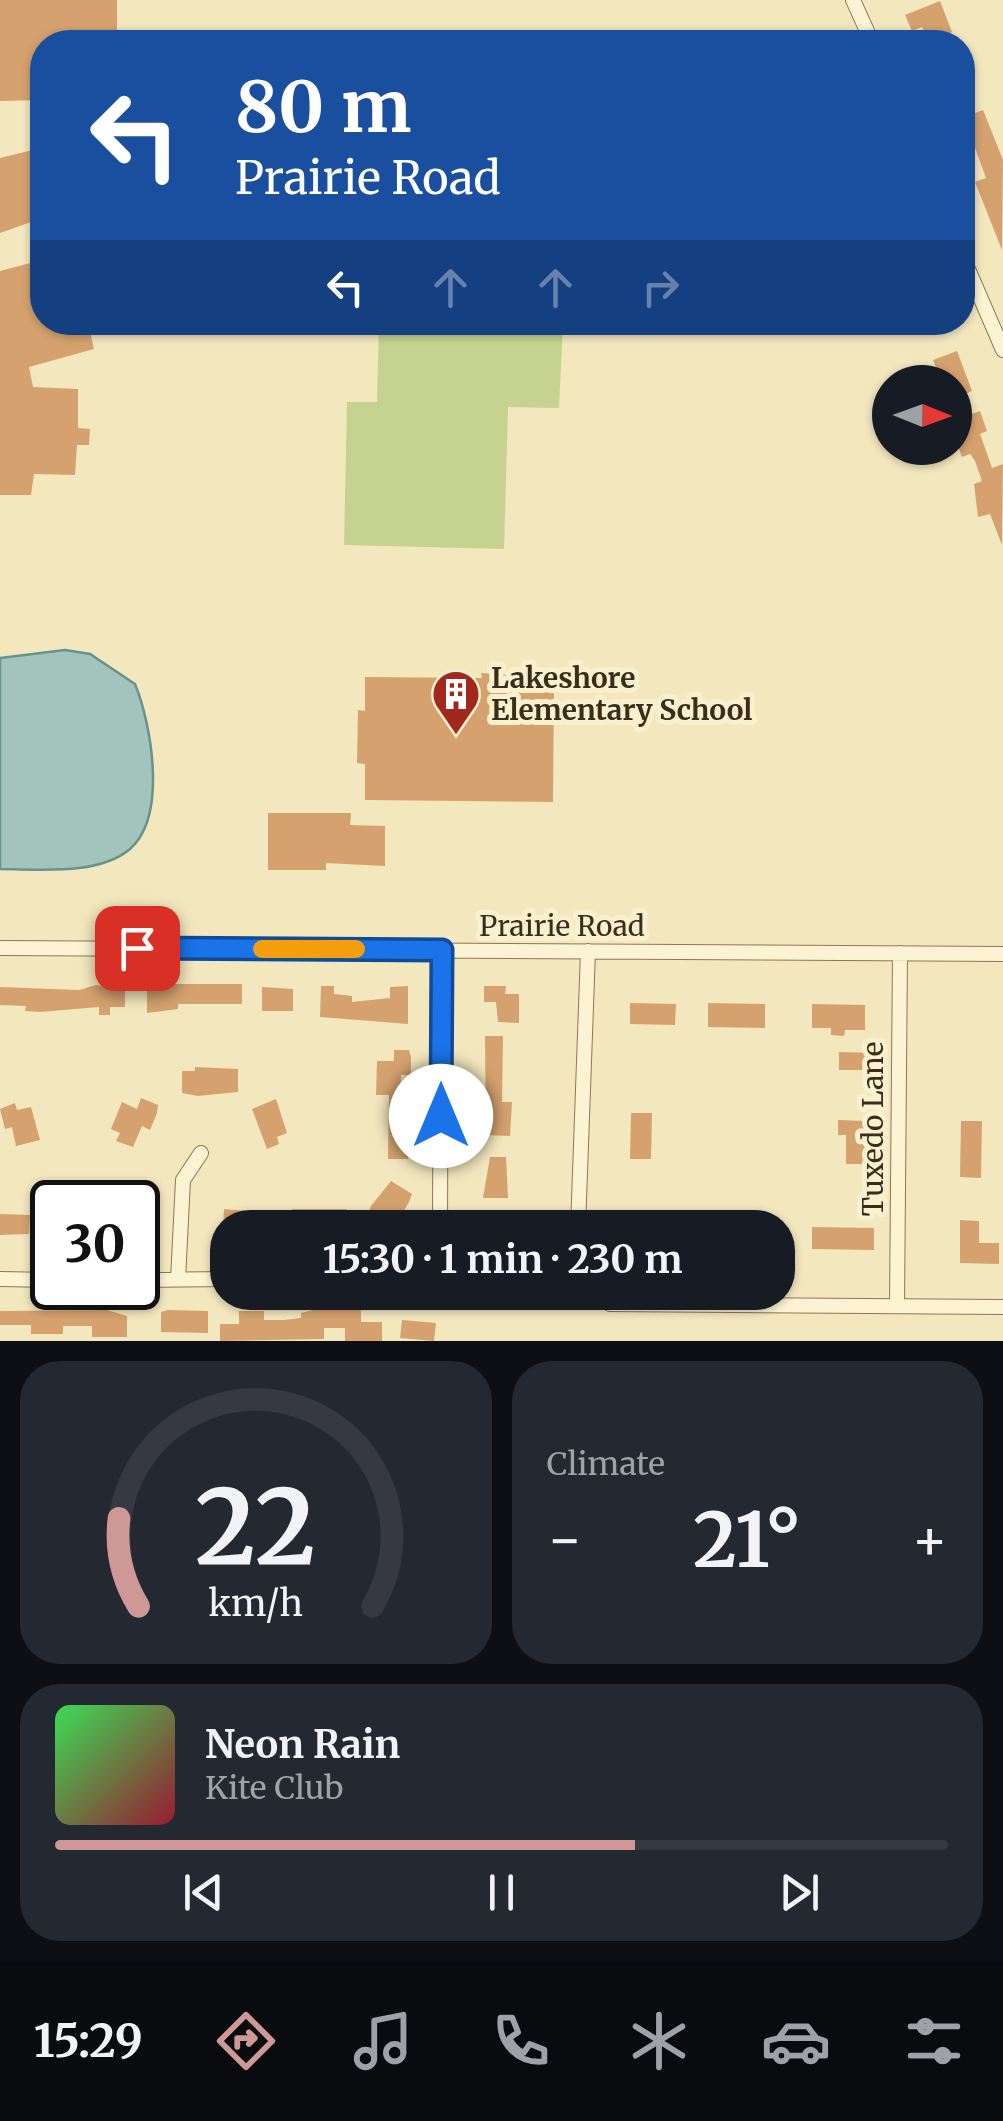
<!DOCTYPE html>
<meta charset="utf-8">
<style>
body{margin:0;font-family:Merriweather,serif;background:#242831;color:#f1f3f6;height:100vh;display:flex;flex-direction:column;font-size:38px;white-space:nowrap}
*{box-sizing:border-box;margin:0}
p{font-size:32px;color:#9ea1a6}
.icon{flex:none;width:55px;height:55px;fill:none;stroke:currentColor;stroke-width:2;stroke-linecap:round;stroke-linejoin:round}
.map{position:relative;height:1341px;overflow:hidden}
.panel{display:flex;flex-direction:column;gap:20px;padding:20px;background:#0d0f14;flex:1}
.panel>*{flex:none}
.banner{position:absolute;left:30px;top:30px;width:945px;height:305px;border-radius:40px;box-shadow:0 2px 8px #0004;background:#1a4fa0;color:#fff;overflow:hidden}
.needle{width:65px;rotate:91deg}
.tools{position:absolute;left:872px;top:365px;display:grid;gap:20px}
.tools a{display:grid;place-items:center;width:100px;height:100px;border-radius:50%;background:#171b24;box-shadow:0 2px 8px #0004;font-size:50px}
.speed{position:absolute;left:30px;top:1180px;display:flex;gap:20px;font-size:50px;font-weight:700;text-align:center}
.speed>*{display:grid;place-content:center;width:130px;height:130px;border-radius:50%;background:#171b24;box-shadow:0 2px 8px #0004;line-height:1}
.speed .limit{border:5px solid #111;border-radius:15px;background:#fff;color:#111}
.pin{position:absolute;display:grid;place-items:center;width:85px;height:85px;color:#fff;margin:-42px;border-radius:20px;box-shadow:0 5px 15px #0006}
.me{position:absolute;width:110px;margin:-55px;rotate:0deg;stroke-linejoin:round;filter:drop-shadow(0 0 8px #0008)}
.turn{display:flex;align-items:center;gap:35px;height:210px;padding:0 40px;font-size:45px}
.turn .icon{width:130px;height:130px;stroke-width:2.5}
.turn b{display:block;font-size:70px;line-height:85px}
.lanes{display:flex;align-items:center;height:95px;padding:0 40px;background:#0003;justify-content:center;gap:50px;direction:ltr}
.lanes .off{opacity:.35}
.big{font-size:75px;font-weight:700;line-height:1.1}
.panel .tile{flex:1;display:flex;flex-direction:column;justify-content:center;gap:15px;min-width:0;padding:0 35px;border-radius:40px;background:#242831}
.panel .dial{align-items:center;gap:0}
.dial svg{height:260px;overflow:visible;fill:none;stroke:#363941;stroke-width:7;stroke-linecap:round;text-anchor:middle}
.dial text{fill:#f1f3f6;stroke:none}
.song{display:flex;align-items:center;gap:30px}
.cover{width:120px;height:120px;border-radius:15px;background:linear-gradient(135deg,hsl(130 70% 55%),hsl(350 70% 35%))}
.played{height:10px;border-radius:5px;background:linear-gradient(90deg,#cd9895 65%,#363941 65%)}
.keys{display:flex;justify-content:space-around;direction:ltr}
.heat{display:flex;justify-content:space-between;align-items:center;font-size:55px;direction:ltr}
.panel .tiles{flex:1;display:grid;gap:20px;grid-template-columns:1fr 1fr}
.tile:last-child{grid-column:span 2}
.trip{position:absolute;left:210px;top:1210px;width:585px;height:100px;border-radius:40px;background:#171b24;box-shadow:0 2px 8px #0004;font-weight:700;line-height:100px;text-align:center}
.dock{display:flex;height:160px;justify-content:space-around;align-items:center;background:#090b0e;color:#9ea1a6}
.dock .icon{width:70px;height:70px}
.dock .on{color:#cd9895}
.dock b{font-size:45px;color:#f1f3f6}
.map>svg:first-child{display:block}
.green{fill:#c5d290}
.water{fill:#a2c4bc;stroke:#68928b;stroke-width:2.5}
.building{fill:#d5a26f}
.lines{fill:none;stroke-linecap:round;stroke-linejoin:round}
.street-casing{stroke:#8d7754;stroke-width:16}
.street{stroke:#fcf3d2;stroke-width:14}
.route-casing{stroke:#114b97;stroke-width:25}
.route{stroke:#1a73e8;stroke-width:18}
.slow{stroke:#f59e0b;stroke-width:18}
.labels{text-anchor:middle;dominant-baseline:central;stroke-width:10;stroke-linejoin:round;paint-order:stroke}
.poi-label{font-size:28px;font-weight:bold;fill:#3a2d1b;stroke:#f9f0ce;text-anchor:start}
.street-label{font-size:28px;fill:#3a2d1b;stroke:#f9f0ce}
</style>
<div class="map">
<svg width="1003" height="1341" viewBox="0 0 1003 1341">
<rect width="100%" height="100%" fill="#f3e7be"/>
<path class="green" d="M379 323H563L559 408 508 407 504 549 344 545 347 402H377Z"/>
<path class="water" d="M65 650 90 654 135 684C151 723 168 816 130 849 98 876 39 869 0 869V658Z"/>
<path class="building" d="M0 0H117V42H42V100L0 101Z
M940 1 952 32 928 41 922 27 912 31 905 15Z
M983 110 1003 160 1002 250 975 182 986 178 974 145 969 147 962 138V118Z
M37 149 42 166V218L0 233V158Z
M42 260V322H117V334L90 331 94 349 29 367 33 387 78 389V428L90 429 89 445H77L75 475 34 474 31 495H0V271Z
M957 351 972 391 955 398V382H931L928 373 937 370 933 360Z
M980 411 987 431 980 434 992 468 1003 464 1002 545 990 514 978 517 974 484 982 481 975 461 970 454 962 457 955 437 957 419Z
M481 673 554 678 553 802 365 800V764L357 763 358 710 365 711V677L482 678Z
M268 813H351L350 825 385 826V866L326 863V870H268Z
M147 984H242V1004H178V1009L147 1013Z
M96 985 125 988V1007H110V1015H99V1007L40 1012 25 1011 26 1006 0 1005V987L79 990Z
M321 986H334V994L352 996V1002L390 998V987L408 986V1024L320 1017Z
M484 986H506L505 994H519V1023L498 1022 496 1002H484Z
M262 987 293 989V1011H262Z
M630 1003 676 1004 675 1025 630 1024Z
M708 1003 765 1004V1028L708 1027Z
M812 1004 865 1005V1030H845L844 1036 831 1035V1028H812Z
M485 1036H503L502 1102H512L510 1136 486 1135Z
M394 1050H409L411 1057V1075H401L400 1109H411L408 1159H388L389 1095H376L377 1061H394Z
M839 1052 878 1053V1070H839Z
M195 1067 238 1069V1092L198 1096 182 1093V1071H195Z
M141 1098 158 1105 157 1113 150 1130 142 1126 133 1147 116 1141 120 1133 111 1129 122 1102 137 1109Z
M276 1099 287 1133 277 1137 279 1144 267 1149 252 1109Z
M15 1103 17 1110 31 1107 40 1140 16 1146 12 1127 5 1129 0 1109Z
M631 1113H652L651 1159H630Z
M838 1120 865 1121 864 1140H874V1164H846V1135H838Z
M961 1121H982L981 1178 960 1177Z
M490 1157H506L508 1198H483Z
M391 1181 412 1194 409 1202 394 1228H363L371 1206Z
M224 1209 257 1212 256 1222H249L248 1228H223Z
M292 1209H347L346 1228H292Z
M0 1214 30 1215 29 1234 0 1235Z
M960 1220 979 1221V1243H999V1264L960 1263Z
M812 1227 874 1228V1250L812 1249Z
M107 1310 127 1316V1337H92V1326H63V1334H31V1325H0V1311Z
M168 1310 208 1311V1333L161 1332V1312Z
M313 1310H361V1322H382V1341H345V1328H324V1339L220 1341V1324H239V1311H264V1320H284L301 1318V1313Z
M402 1320 436 1323 434 1341 400 1338Z"/>
<g class="lines">
<g class="street-casing">
<path id="street" d="M853 0 872 42
M962 255 1003 350
M0 948 1003 954
M440 1228 441 950
M578 1228 588 951
M0 1279 52 1280
M138 1280 228 1279
M178 1280 183 1180 201 1153
M587 1292 610 1304 1003 1307
M897 1306 900 953"/>
</g>
<use href="#street" class="street"/>
</g>
<g class="lines">
<g class="route-casing">
<path id="route" d="M137 948 442 950 441 1116"/>
</g>
<use href="#route" class="route"/>
<path class="slow" d="M262 949H356"/>
</g>
<defs>
<g id="building-pin" transform="scale(2.5)"><path d="M0 17L-7.5 6A9.5 9.5 0 1 1 7.5 6Z" fill="#a2281e" stroke="#f9f0ce"/><path d="M-4-6H4V6H1V3H-1V6H-4ZM-2.5-4.3h1.7v1.8h-1.7ZM.8-4.3h1.7v1.8H.8ZM-2.5-1h1.7V.8h-1.7ZM.8-1h1.7V.8H.8Z" fill="#fff"/></g>
</defs>
<g fill-rule="evenodd">
<use href="#building-pin" x="456" y="694"/>
</g>
<g class="labels">
<g class="poi-label">
<text x="491" y="678">Lakeshore<tspan x="491" dy="32">Elementary School</tspan></text>
</g>
<g class="street-label">
<text x="562" y="926">Prairie Road</text>
<text transform="translate(873 1129) rotate(-90)">Tuxedo Lane</text>
</g>
</g>
</svg>
<div class="tools">
<a><svg class="needle" viewBox="-14 -14 28 28"><path d="M0-13l5 13h-10z" fill="#e53935"/><path d="M0 13l5-13h-10z" fill="#9ea1a6"/></svg></a>
</div>
<div class="speed"><div class="limit">30</div></div>
<div class="pin" style="left:137px;top:948px;background:#d93025"><svg class="icon" aria-label="arrive" viewBox="0 0 24 24"><path d="M6 21V4h12l-3 4 3 4H6"/></svg></div>
<svg class="me" style="left:441px;top:1116px" viewBox="-20 -20 40 40"><circle r="19" fill="#fff"/><path d="M0-13L10 11 0 6-10 11z" fill="#1a73e8"/></svg>
<div class="trip">15:30 · 1 min · 230 m</div>
<div class="banner">
<div class="turn"><svg class="icon" aria-label="left" viewBox="0 0 24 24"><path d="M17 20v-9H6M10 6l-5 5 5 5"/></svg><div><b>80 m</b>Prairie Road</div></div>
<div class="lanes"><svg class="icon" aria-label="left" viewBox="0 0 24 24"><path d="M17 20v-9H6M10 6l-5 5 5 5"/></svg><svg class="icon off" aria-label="ahead" viewBox="0 0 24 24"><path d="M12 20V5M6 11l6-6 6 6"/></svg><svg class="icon off" aria-label="ahead" viewBox="0 0 24 24"><path d="M12 20V5M6 11l6-6 6 6"/></svg><svg class="icon off" aria-label="right" viewBox="0 0 24 24"><path d="M7 20v-9h11M14 6l5 5-5 5"/></svg></div>
</div>
</div>
<section class="panel">
<div class="tiles">
<div class="tile dial"><svg viewBox="0 0 100 80">
<path d="M14 69A42 42 0 1 1 86 69"/>
<path d="M14 69A42 42 0 0 1 8 42" stroke="#cd9895"/>
<text x="50" y="56" font-size="32" font-weight="700">22</text>
<text x="50" y="72" font-size="11">km/h</text>
</svg></div>
<div class="tile"><p>Climate</p>
<div class="heat"><a>−</a><b class="big">21°</b><a>+</a></div>
</div>
<div class="tile">
<div class="song"><i class="cover"></i><div><b>Neon Rain</b><p>Kite Club</p></div></div>
<div class="played"></div>
<div class="keys"><svg class="icon" aria-label="previous" viewBox="0 0 24 24"><path d="M18 5L8 12l10 7zM5 5v14"/></svg><svg class="icon" aria-label="pause" viewBox="0 0 24 24"><path d="M8 5v14M16 5v14"/></svg><svg class="icon" aria-label="next" viewBox="0 0 24 24"><path d="M6 5l10 7-10 7zM19 5v14"/></svg></div>
</div>
</div>
</section>
<nav class="dock">
<b>15:29</b>
<svg class="icon on" aria-label="directions" viewBox="0 0 24 24"><path d="M12 3l9 9-9 9-9-9zM9 14v-3h6M13 9l2 2-2 2"/></svg>
<svg class="icon" aria-label="music" viewBox="0 0 24 24"><path d="M9 18V5l10-2v13"/><circle cx="6" cy="18" r="3"/><circle cx="16" cy="16" r="3"/></svg>
<svg class="icon" aria-label="phone" viewBox="0 0 24 24"><path d="M5 4h4l2 5-3 2q2 4 5 5l2-3 5 2v4C11 20 4 13 5 4z"/></svg>
<svg class="icon" aria-label="climate" viewBox="0 0 24 24"><path d="M12 3v18M4 7l16 10M4 17L20 7"/></svg>
<svg class="icon" aria-label="car" viewBox="0 0 24 24"><path d="M5 17H2v-5l4-1 3-4h7l3 4 3 1v5h-3M9 17h6M6 11h13"/><circle cx="7" cy="17" r="2"/><circle cx="17" cy="17" r="2"/></svg>
<svg class="icon" aria-label="filters" viewBox="0 0 24 24"><path d="M4 7h16M4 17h16"/><circle cx="9" cy="7" r="2"/><circle cx="15" cy="17" r="2"/></svg>
</nav>
